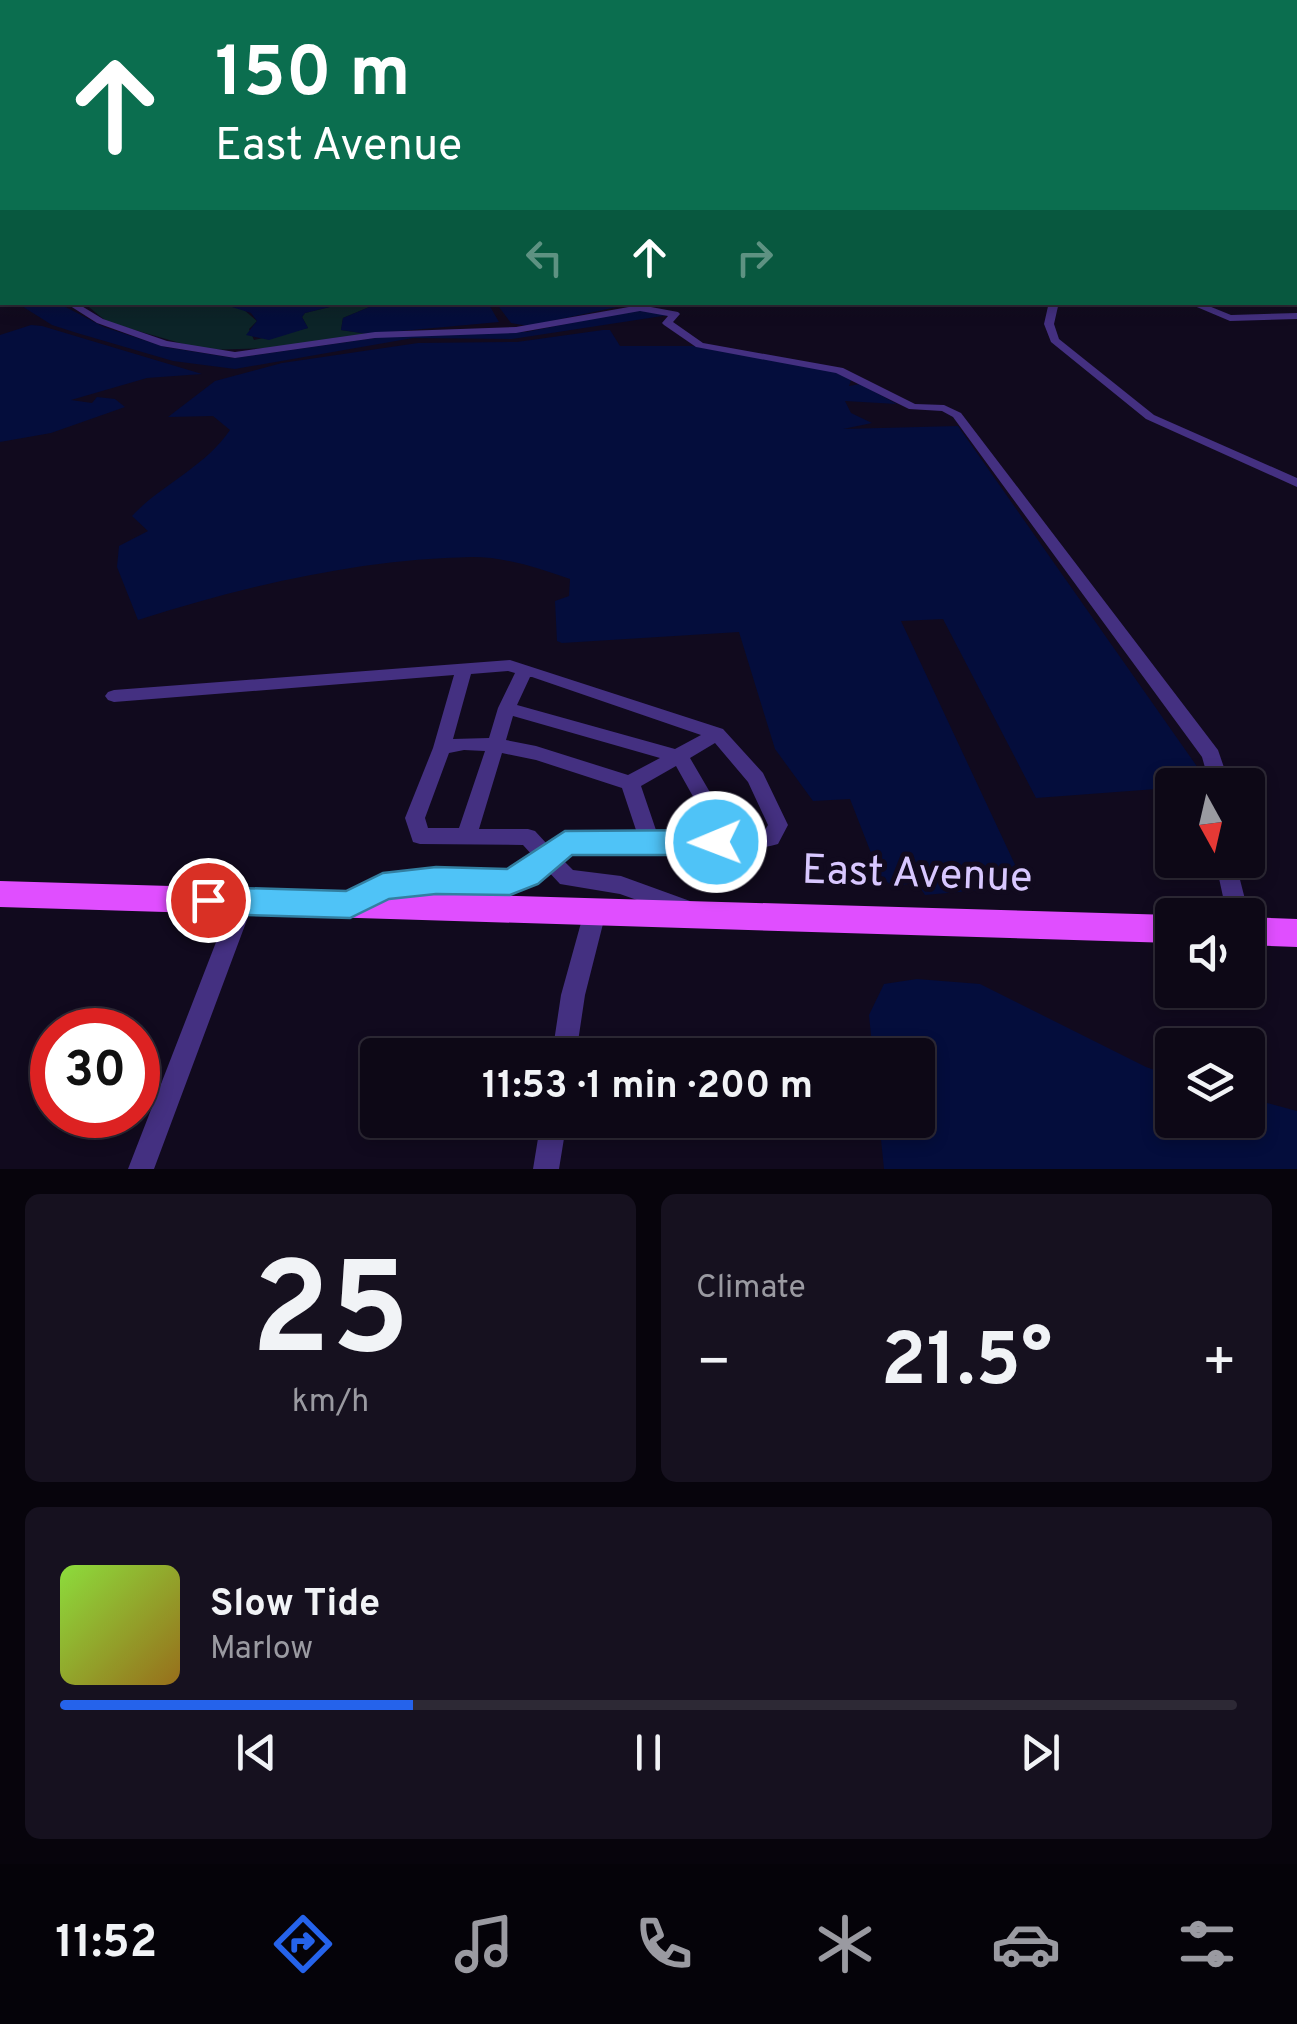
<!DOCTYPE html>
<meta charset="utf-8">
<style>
body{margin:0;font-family:Overpass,sans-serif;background:#16111f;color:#f1f3f6;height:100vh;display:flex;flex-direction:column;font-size:38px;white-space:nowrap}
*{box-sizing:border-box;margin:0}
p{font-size:32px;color:#9a9aa1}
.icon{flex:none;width:55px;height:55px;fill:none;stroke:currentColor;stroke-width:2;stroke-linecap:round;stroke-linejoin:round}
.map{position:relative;height:1169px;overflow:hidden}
.drawer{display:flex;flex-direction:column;gap:25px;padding:25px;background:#07040c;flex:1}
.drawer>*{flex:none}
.guide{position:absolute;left:0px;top:0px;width:1298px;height:305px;box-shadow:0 5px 15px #0003,0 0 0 2px #2d2935;background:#0b6e4f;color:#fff;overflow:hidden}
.needle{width:65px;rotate:172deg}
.controls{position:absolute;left:1155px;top:768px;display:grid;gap:20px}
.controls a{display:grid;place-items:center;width:110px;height:110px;border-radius:10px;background:#0d0816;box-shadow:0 5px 15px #0003,0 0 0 2px #2d2935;font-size:50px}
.speed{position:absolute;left:30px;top:1008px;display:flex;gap:20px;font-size:50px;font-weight:700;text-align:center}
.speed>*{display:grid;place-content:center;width:130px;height:130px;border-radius:50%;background:#0d0816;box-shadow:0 5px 15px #0003,0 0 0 2px #2d2935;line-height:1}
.speed .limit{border:15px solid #d22;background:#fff;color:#111}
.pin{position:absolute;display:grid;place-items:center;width:85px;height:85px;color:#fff;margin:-42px;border:5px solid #fff;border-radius:50%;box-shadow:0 2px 10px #0007}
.me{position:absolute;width:110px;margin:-55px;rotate:269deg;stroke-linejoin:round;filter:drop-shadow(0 0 8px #0008)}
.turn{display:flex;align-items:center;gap:35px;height:210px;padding:0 50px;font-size:45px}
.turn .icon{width:130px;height:130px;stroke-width:2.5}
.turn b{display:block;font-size:70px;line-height:85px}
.lanes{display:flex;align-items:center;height:95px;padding:0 50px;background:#0003;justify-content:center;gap:50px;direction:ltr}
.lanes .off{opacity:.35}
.big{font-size:75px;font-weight:700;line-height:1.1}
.drawer .widget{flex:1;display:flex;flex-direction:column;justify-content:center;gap:15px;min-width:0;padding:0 35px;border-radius:15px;background:#16111f}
.drawer .dial{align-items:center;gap:0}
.dial b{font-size:130px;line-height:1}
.song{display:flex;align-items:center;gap:30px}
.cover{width:120px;height:120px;border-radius:15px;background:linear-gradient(135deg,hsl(90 70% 55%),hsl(40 70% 35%))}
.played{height:10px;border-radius:5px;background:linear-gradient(90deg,#2563eb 30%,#2d2935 30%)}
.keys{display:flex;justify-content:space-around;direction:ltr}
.heat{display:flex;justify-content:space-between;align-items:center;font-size:55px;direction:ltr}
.drawer .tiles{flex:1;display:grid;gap:25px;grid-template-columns:1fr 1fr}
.widget:last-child{grid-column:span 2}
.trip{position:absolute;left:360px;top:1038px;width:575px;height:100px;border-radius:10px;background:#0d0816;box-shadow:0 5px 15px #0003,0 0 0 2px #2d2935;font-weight:700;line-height:100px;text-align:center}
.dock{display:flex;height:160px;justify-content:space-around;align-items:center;background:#050309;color:#9a9aa1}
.dock .icon{width:70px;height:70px}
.dock .on{color:#2563eb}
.dock b{font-size:45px;color:#f1f3f6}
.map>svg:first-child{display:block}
.green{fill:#0c2428}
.water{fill:#040d3c}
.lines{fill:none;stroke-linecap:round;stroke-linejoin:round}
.minor{fill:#443081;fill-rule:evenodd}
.primary{fill:#e04eff;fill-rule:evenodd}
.route{fill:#4fc3f7;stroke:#337fa1;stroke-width:2.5}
.labels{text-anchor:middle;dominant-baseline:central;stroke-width:10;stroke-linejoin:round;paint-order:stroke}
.near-street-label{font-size:42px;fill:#d8c7ff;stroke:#110a1e}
</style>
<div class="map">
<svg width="1297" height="1169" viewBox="0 0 1297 1169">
<rect width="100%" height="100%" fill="#110a1e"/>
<path class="green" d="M84 303H236L257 321 249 329 254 340 308 328 302 317 305 313 346 303H379L343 318 341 330 368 334 271 348 204 350 107 322Z"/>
<path class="water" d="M17 303H58L104 327 165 347 234 358 410 333 526 332 640 309 669 315 512 339 413 338 235 369 173 361 77 333 52 325Z
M236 303 346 302V303L305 313 302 317 308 328 269 340 246 335 257 321 251 313 232 307Z
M379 303H488L499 322 368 334 341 330 343 318Z
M496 303H636L528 326 511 323Z
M31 325 42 326 202 374 147 378 71 400 92 403 97 397 115 399 125 407 51 433 0 442V335Z
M603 330H610L620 346H693L835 372 851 380 849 386 860 384 897 404 845 401 851 413 872 423 843 429 958 426 1210 785 1036 798 943 619 901 621 1025 886 925 895 917 883 892 886 880 876 850 799 813 801 775 749 739 632 562 643 557 641 555 601 569 596 570 579C538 568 506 557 472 557 361 559 243 586 138 620L117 567 119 546 148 531 132 516C162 484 205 467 230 430L213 416 168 417 215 381 282 363 418 343 517 342Z
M917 979 980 984 1146 1067 1172 1076V1120H1248V1098L1297 1111V1169H884L879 1120H918V1055H873L869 1015 884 984Z"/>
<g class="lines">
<path class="minor" d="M0 178H2V182H0Z
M1295 211H1297V215H1295Z
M0 268 2 269V274H0Z
M64 302H75L103 319 167 341 235 352 375 332 516 327 640 305 678 312 680 314 673 322 703 343 843 368 915 404 944 405 961 413 1218 750 1230 785H1210L1202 757 953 417 942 411 909 409 836 373 696 347 664 325 662 323 668 316 640 311 516 333 375 338 235 358 161 346 97 323Z
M1049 302H1059L1054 324 1059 339 1154 415 1297 478V487L1146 419 1051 342 1044 324Z
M1185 302H1199L1231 315 1297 313V319L1230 321Z
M510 660 723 729 763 773 788 825 778 844C744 854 689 850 652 850 625 850 585 841 560 857L573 870 621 876 690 901 693 907 690 913 682 916 620 894 560 884 546 869C507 904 456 887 409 893 390 896 374 904 356 910L348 907 345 901 348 895C407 869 445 877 506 873L515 870 533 856 523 845 420 844 413 842 405 818 433 748 454 675 114 702 108 700 105 696 108 692 114 690ZM508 671 515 673 498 708 489 738 453 739 471 674ZM530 677H532L701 735 675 749 517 705ZM513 716 660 758 628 775 536 746 506 740ZM715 743 748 782 768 825 765 830 726 833 725 818 690 758ZM464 750 485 751 459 828H428L425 818 449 753ZM502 753 536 760 622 788 637 833 573 835 547 844 535 831 528 829H479ZM676 766 705 818 706 834 657 833 641 786Z
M1215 860H1235L1249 915 1248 918V915H1227Z
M243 892 251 895 254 901 154 1169H128L232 901 235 895Z
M595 903 603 906 606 912 585 995 576 1055H552L561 995 584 912 587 906Z
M541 1120H567L559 1169H533Z"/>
<path class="primary" d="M0 881 1172 915V943L0 907Z
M1248 917 1297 919V947L1248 945Z"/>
</g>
<linearGradient id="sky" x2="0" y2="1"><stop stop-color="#090610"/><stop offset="0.48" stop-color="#32334c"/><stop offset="1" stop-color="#32334c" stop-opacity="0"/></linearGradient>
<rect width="1297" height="317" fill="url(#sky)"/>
<path class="route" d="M716 830 727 834 732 842 727 851 716 855H572L538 884 510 895 436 894 389 899 350 918 208 914 197 910 192 900 197 891 208 887 346 891 383 873 436 867 507 869 565 831Z"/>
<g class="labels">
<g class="near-street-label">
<text transform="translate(917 876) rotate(2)">East Avenue</text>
</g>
</g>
</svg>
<div class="controls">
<a><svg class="needle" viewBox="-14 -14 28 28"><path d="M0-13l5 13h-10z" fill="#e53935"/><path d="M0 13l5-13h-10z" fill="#9a9aa1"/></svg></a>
<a><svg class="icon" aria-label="sound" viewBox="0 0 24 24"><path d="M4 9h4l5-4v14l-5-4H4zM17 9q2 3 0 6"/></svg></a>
<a><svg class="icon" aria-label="layers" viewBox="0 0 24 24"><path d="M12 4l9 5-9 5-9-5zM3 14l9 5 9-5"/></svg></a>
</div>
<div class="speed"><div class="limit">30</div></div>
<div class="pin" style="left:208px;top:900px;background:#d93025"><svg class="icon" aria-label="arrive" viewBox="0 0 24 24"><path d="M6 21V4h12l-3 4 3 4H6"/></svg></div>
<svg class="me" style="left:716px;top:842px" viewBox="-20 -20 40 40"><circle r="17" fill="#4fc3f7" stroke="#fff" stroke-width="3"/><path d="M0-11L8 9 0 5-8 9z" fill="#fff"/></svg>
<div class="trip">11:53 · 1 min · 200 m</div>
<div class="guide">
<div class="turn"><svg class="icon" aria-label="ahead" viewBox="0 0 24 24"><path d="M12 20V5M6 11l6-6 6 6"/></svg><div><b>150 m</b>East Avenue</div></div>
<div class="lanes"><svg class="icon off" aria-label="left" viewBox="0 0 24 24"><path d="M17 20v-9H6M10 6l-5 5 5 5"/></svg><svg class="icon" aria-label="ahead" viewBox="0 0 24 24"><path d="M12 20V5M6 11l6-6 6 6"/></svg><svg class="icon off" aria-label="right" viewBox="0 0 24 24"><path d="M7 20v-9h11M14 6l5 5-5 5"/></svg></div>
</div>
</div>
<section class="drawer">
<div class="tiles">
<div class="widget dial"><b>25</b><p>km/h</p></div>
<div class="widget"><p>Climate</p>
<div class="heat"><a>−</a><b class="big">21.5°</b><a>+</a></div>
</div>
<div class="widget">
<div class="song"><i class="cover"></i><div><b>Slow Tide</b><p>Marlow</p></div></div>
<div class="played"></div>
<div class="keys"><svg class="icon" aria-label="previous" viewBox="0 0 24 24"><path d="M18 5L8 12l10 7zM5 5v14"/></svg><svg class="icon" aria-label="pause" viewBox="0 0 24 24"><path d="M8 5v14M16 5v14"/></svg><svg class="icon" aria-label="next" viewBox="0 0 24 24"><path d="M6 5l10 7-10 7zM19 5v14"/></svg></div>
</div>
</div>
</section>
<nav class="dock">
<b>11:52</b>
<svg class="icon on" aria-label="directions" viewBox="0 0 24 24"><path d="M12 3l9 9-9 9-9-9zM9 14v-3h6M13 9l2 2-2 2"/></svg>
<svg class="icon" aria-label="music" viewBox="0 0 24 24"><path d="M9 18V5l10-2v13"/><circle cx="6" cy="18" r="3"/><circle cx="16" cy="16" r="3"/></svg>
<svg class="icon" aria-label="phone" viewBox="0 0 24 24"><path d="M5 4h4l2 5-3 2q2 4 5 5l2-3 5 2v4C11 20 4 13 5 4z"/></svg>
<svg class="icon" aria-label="climate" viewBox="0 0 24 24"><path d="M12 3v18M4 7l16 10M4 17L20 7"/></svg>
<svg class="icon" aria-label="car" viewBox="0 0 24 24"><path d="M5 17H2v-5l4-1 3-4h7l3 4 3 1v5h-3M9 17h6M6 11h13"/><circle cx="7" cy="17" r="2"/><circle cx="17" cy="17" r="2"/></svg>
<svg class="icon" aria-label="filters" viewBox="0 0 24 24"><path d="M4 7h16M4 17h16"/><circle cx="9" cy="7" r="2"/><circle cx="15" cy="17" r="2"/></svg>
</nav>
